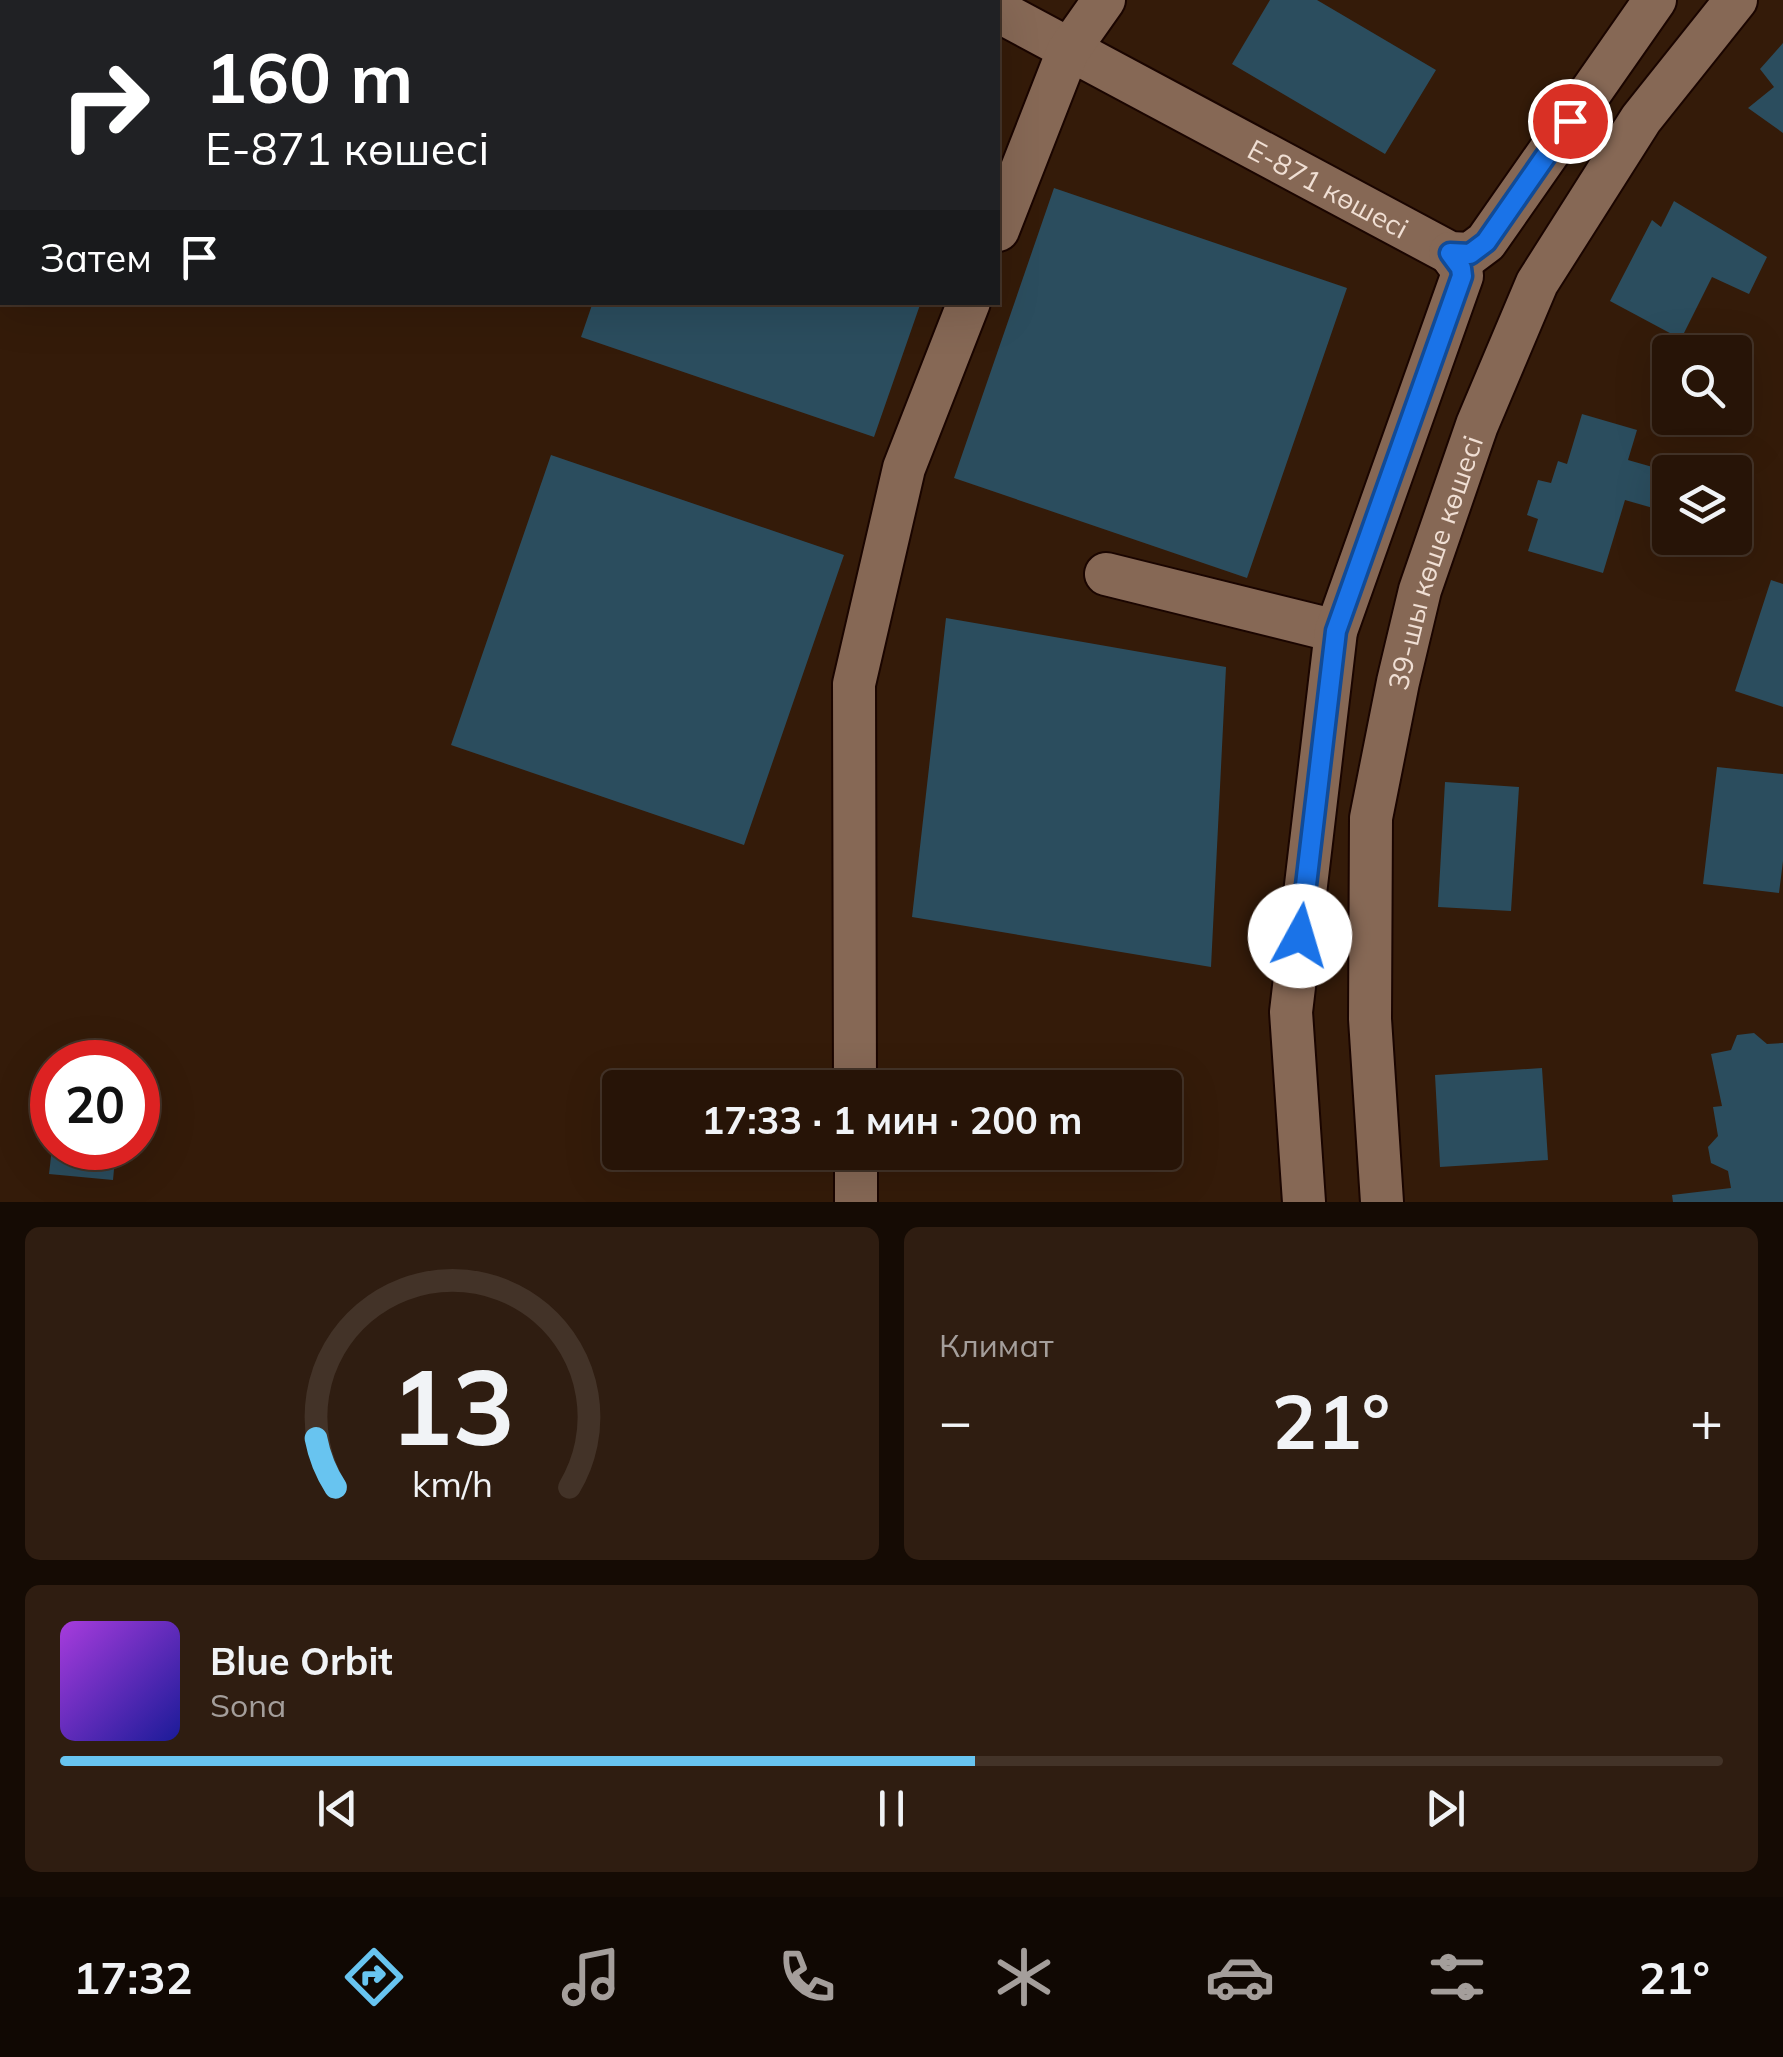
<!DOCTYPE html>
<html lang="ru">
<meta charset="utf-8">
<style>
body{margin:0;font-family:Mulish,sans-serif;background:#2f1d11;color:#f1f3f6;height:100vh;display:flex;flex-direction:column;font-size:38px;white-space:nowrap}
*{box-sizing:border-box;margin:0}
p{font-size:32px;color:#a49e9b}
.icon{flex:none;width:55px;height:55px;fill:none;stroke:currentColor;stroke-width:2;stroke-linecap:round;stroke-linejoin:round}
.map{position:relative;height:1202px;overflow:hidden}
.sheet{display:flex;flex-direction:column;gap:25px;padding:25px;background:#150b04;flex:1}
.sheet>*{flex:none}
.top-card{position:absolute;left:0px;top:0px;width:1000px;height:305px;box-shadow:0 10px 40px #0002,0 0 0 2px #433328;background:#202124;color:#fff;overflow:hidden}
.tools{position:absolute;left:1652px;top:335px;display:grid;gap:20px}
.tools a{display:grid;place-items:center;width:100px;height:100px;border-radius:10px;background:#271407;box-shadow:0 10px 40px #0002,0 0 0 2px #433328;font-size:50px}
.speed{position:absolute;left:30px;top:1040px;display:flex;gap:20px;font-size:50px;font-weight:700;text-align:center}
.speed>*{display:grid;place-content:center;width:130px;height:130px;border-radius:50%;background:#271407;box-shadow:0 10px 40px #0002,0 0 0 2px #433328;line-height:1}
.speed .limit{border:15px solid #d22;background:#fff;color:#111}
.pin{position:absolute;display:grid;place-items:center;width:85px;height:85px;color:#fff;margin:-42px;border:5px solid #fff;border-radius:50%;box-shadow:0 2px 10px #0007}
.me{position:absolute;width:110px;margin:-55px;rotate:6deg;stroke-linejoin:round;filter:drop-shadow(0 0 8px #0008)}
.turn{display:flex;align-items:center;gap:35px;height:210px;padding:0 40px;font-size:45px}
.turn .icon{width:130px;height:130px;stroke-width:2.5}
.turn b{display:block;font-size:70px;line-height:85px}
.then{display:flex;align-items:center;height:95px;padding:0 40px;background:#0003;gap:20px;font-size:38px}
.big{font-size:75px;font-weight:700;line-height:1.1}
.sheet .tile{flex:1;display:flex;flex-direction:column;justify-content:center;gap:15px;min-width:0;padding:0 35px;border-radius:15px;background:#2f1d11}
.sheet .dial{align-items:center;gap:0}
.dial svg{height:260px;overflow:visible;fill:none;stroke:#433328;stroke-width:7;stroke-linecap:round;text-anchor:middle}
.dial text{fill:#f1f3f6;stroke:none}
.song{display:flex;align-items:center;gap:30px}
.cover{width:120px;height:120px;border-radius:15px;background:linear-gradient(135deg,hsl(280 70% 55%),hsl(240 70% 35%))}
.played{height:10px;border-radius:5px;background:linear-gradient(90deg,#68c4f0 55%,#433328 55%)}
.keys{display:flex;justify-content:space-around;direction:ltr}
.heat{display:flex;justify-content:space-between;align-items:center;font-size:55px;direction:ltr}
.sheet .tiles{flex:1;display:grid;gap:25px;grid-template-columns:1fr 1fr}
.tile:last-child{grid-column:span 2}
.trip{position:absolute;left:602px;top:1070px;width:580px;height:100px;border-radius:10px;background:#271407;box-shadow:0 10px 40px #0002,0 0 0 2px #433328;font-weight:700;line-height:100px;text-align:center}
.tab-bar{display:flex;height:160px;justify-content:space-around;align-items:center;background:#100803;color:#a49e9b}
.tab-bar .icon{width:70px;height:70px}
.tab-bar .selected{color:#68c4f0}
.tab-bar b{font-size:45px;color:#f1f3f6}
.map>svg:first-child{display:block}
.building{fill:#2b4d5e}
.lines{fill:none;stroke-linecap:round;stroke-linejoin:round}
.minor-casing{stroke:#1a0500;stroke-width:46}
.minor{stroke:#866855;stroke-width:42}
.route-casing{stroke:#114b97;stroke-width:25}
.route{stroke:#1a73e8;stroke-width:18}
.labels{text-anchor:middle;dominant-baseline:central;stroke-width:10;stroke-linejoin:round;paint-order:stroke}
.street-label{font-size:28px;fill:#f0dfd4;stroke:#341b09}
</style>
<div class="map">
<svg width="1783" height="1202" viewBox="0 0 1783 1202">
<rect width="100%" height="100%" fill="#341b09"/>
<path class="building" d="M1270 0H1317L1436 70 1385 154 1232 64Z
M1783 43V133L1748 108 1774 87 1760 69Z
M1054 188 1347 288 1247 578 954 478Z
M1674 201 1767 257 1749 294 1712 277 1681 339 1610 301 1652 220 1661 227Z
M593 302H921L874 437 581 337Z
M1582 414 1637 430 1628 460 1670 472 1660 510 1625 500 1603 573 1528 551 1538 519 1527 515 1538 480 1551 483 1558 461 1567 464Z
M551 455 844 555 744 845 451 745Z
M1771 580 1783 584V707L1735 691Z
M946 618 1226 667 1211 967 912 917Z
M1717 767 1783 774V861L1779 893 1703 884Z
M1445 782 1519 787 1511 911 1438 907Z
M1754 1033 1767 1044 1783 1043V1202H1673L1672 1195 1731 1188 1728 1171 1711 1163 1708 1147 1718 1136 1713 1107 1722 1106 1711 1054 1731 1050 1737 1035Z
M1542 1068 1548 1160 1440 1167 1435 1075Z
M52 1148H116L113 1180 49 1174Z"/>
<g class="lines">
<g class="minor-casing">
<g id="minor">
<path d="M520 0 525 2"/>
<path d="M6 2V0"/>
<path d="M570 2 572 0"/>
<path id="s1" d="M998 11 1450 253 1470 254 1486 242 1655 0"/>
<path d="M0 97 2 58"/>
<path d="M998 230 1068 51 1104 0"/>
<path d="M1106 574 1336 631"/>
<path d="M855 1088 854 684 904 468 969 302"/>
<path d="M856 1152V1202"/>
<path d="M1304 1202 1291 1012 1336 631 1462 276 1461 268 1450 253"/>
<path id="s2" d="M1382 1202 1370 1019 1371 818 1398 682 1420 590 1477 425 1537 283 1641 119 1736 0"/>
</g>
</g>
<use href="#minor" class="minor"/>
</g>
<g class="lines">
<g class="route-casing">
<path id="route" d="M1300 936 1336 631 1462 276 1461 268 1450 253 1470 254 1486 242 1570 121"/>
</g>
<use href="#route" class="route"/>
</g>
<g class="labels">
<g class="street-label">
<text stroke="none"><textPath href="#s1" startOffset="375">Е-871 көшесі</textPath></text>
<text stroke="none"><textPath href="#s2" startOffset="648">39-шы көше көшесі</textPath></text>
</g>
</g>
</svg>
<div class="tools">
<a><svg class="icon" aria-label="search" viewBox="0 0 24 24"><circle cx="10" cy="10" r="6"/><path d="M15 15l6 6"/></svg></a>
<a><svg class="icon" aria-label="layers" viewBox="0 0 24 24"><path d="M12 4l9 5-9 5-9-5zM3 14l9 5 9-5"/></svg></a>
</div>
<div class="speed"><div class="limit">20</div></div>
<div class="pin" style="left:1570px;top:121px;background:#d93025"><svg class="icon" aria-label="arrive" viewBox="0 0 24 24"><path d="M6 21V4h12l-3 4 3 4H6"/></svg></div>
<svg class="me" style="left:1300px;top:936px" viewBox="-20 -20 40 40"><circle r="19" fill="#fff"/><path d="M0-13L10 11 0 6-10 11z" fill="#1a73e8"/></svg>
<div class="trip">17:33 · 1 мин · 200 m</div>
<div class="top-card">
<div class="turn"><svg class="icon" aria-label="right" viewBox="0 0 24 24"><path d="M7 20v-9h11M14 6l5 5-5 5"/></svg><div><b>160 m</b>Е-871 көшесі</div></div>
<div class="then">Затем<svg class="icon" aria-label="arrive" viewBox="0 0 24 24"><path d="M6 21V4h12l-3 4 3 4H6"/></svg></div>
</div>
</div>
<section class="sheet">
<div class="tiles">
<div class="tile dial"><svg viewBox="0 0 100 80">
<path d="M14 69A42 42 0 1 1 86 69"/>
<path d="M14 69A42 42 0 0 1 8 54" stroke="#68c4f0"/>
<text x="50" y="56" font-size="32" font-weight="700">13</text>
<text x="50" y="72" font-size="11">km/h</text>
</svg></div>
<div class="tile"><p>Климат</p>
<div class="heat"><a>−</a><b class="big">21°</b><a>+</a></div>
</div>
<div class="tile">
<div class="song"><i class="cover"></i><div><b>Blue Orbit</b><p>Sona</p></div></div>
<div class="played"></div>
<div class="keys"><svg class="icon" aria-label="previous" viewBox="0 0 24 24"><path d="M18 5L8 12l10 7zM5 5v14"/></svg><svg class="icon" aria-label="pause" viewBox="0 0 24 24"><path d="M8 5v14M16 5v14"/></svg><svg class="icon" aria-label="next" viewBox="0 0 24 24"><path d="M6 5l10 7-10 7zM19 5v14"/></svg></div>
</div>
</div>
</section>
<nav class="tab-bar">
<b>17:32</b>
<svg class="icon selected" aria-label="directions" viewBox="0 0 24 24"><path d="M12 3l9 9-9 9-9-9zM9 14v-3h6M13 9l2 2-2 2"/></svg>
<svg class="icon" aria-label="music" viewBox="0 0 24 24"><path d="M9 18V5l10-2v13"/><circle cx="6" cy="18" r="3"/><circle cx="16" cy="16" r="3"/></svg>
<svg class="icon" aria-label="phone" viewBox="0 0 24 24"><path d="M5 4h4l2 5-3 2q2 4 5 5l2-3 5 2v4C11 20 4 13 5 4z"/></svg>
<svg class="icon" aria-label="climate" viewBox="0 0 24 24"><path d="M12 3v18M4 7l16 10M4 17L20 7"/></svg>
<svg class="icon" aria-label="car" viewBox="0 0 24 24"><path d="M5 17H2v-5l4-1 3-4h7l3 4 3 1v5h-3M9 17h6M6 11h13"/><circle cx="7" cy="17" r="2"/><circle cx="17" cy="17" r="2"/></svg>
<svg class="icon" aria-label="filters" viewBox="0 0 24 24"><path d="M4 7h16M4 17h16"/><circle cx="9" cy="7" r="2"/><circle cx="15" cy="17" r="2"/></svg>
<b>21°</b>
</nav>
